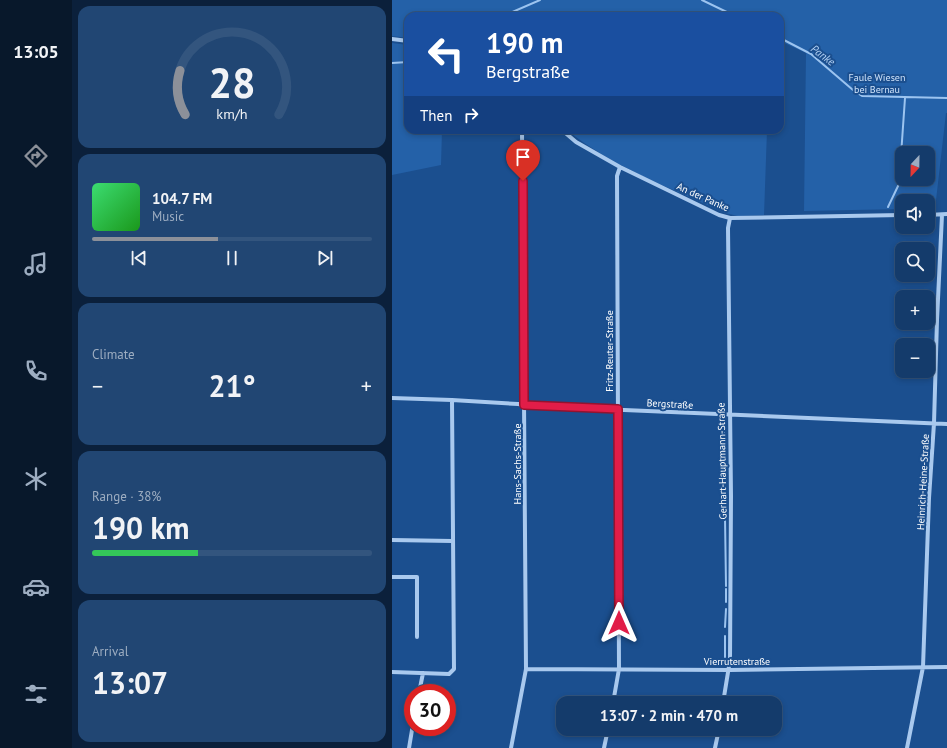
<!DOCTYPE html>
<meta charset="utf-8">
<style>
body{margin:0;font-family:"PT Sans",sans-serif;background:#214673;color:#f1f3f6;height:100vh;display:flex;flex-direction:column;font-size:15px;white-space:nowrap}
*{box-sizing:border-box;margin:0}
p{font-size:13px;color:#9dadc1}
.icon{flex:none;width:22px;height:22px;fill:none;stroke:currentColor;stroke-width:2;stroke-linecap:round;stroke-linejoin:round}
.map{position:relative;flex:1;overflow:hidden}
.panel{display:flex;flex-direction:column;gap:6px;padding:6px;background:#0b203b;width:320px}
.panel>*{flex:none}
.hud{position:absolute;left:12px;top:12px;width:380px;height:122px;border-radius:12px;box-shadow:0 2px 6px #0003,0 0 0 1px #33557e;background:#1a4fa0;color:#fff;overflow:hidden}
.needle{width:26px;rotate:202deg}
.controls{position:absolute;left:503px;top:146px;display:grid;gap:8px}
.controls a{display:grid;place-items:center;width:40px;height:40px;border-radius:8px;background:#143b6b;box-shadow:0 2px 6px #0003,0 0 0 1px #33557e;font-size:20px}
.speed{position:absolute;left:12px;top:684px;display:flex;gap:8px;font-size:20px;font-weight:700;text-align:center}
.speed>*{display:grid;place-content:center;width:52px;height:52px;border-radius:50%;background:#143b6b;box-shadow:0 2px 6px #0003,0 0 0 1px #33557e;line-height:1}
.speed .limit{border:6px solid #d22;background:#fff;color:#111}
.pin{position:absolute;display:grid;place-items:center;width:34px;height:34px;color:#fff;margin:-41px -17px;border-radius:50% 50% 50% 0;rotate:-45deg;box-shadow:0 0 4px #0007}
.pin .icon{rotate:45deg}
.me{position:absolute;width:44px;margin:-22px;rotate:0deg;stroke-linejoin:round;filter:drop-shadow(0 0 3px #0008)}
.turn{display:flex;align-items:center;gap:14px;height:84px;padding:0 16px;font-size:18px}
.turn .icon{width:52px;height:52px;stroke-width:2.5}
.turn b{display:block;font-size:28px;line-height:34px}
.then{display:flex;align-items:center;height:38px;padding:0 16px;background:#0003;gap:8px;font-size:15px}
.big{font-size:30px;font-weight:700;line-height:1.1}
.panel .tile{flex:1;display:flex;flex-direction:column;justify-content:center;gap:6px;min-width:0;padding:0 14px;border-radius:12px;background:#214673}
.panel .dial{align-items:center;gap:0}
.dial svg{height:104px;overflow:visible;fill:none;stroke:#33557e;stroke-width:7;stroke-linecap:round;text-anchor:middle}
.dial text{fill:#f1f3f6;stroke:none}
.song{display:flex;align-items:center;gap:12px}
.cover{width:48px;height:48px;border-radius:6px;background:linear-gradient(135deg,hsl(140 70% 55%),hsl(120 70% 35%))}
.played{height:4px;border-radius:2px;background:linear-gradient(90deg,#8c9099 45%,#33557e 45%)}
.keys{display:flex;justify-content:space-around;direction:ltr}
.heat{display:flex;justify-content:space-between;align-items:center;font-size:22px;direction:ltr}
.charge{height:6px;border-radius:3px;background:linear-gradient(90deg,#34c759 38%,#33557e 0)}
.trip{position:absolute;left:164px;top:696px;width:226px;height:40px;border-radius:12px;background:#143b6b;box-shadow:0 2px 6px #0003,0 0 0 1px #33557e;font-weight:700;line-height:40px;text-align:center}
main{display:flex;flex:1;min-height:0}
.tab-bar{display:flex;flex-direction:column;width:72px;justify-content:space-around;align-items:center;background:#08182b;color:#9dadc1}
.tab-bar .icon{width:28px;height:28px}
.tab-bar .on{color:#8c9099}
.tab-bar b{font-size:18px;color:#f1f3f6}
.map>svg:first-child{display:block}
.green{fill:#2461a8;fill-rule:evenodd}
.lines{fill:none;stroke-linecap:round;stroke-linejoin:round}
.stream{stroke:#9cc4f0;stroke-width:2}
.minor{stroke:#a9c9ee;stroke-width:4}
.route-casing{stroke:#92132f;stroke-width:10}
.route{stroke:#e11d48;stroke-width:7}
.labels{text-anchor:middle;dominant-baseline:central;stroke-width:4;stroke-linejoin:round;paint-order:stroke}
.park-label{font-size:10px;fill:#cfe3fa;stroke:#1b4f8f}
.street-label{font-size:10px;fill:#fff;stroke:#1b4f8f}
.water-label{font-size:11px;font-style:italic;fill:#b5d3f5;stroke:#1b4f8f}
</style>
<main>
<nav class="tab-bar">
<b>13:05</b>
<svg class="icon on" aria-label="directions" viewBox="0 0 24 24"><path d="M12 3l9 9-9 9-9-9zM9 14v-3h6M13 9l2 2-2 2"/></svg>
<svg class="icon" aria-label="music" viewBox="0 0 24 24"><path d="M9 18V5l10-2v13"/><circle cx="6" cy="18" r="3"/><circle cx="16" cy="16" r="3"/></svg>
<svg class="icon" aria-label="phone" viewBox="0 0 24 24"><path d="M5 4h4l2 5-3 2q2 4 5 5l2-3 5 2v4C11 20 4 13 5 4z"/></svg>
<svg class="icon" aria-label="climate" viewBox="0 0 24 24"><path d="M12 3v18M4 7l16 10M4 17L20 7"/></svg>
<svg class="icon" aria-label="car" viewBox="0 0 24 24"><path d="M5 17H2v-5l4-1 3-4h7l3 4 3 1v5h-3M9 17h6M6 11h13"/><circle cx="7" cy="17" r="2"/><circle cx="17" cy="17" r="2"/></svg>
<svg class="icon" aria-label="filters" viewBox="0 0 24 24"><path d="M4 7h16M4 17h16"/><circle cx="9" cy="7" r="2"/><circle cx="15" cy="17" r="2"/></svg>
</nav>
<section class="panel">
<div class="tile dial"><svg viewBox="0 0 100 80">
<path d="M14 69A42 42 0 1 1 86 69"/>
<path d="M14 69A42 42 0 0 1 10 35" stroke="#8c9099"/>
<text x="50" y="56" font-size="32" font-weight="700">28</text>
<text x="50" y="72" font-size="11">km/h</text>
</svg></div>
<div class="tile">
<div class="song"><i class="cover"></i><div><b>104.7 FM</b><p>Music</p></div></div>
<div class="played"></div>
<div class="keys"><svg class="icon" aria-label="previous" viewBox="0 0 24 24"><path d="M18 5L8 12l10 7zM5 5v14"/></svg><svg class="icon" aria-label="pause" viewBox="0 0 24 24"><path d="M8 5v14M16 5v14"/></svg><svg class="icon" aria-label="next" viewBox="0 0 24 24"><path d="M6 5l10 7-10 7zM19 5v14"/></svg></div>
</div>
<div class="tile"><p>Climate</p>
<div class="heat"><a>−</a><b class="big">21°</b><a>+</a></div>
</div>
<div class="tile"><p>Range · 38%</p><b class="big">190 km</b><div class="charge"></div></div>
<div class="tile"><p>Arrival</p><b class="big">13:07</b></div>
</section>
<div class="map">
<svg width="555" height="748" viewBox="0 0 555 748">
<rect width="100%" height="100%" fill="#1b4f8f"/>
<path class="green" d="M0 0H555V113H554L543 209H536V201H510V209L412 211 414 53 388 41V16H16V38L0 36ZM510 153H536V179H510Z
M0 43 16 45V130H50L49 165 0 175Z
M175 130H375L372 215 346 216 333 213C281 189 220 167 175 130Z"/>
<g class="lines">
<path class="stream" d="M310 0 343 16
M111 16 148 0
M388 38 419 54 461 90 470 96 555 98
M0 63 16 62
M496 207 507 184 513 98
M332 421V453
M332 460V505
M333 517 334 586
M334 589V602
M333 627 334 609
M333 657V636"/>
<path class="minor" d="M0 39 16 41
M170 130 184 142 228 167 327 215 338 218 510 215
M536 215 555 214
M0 398 60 400 126 404 139 406 555 424
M0 540 60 541
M0 577H25V637
M134 669 338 670 555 667
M0 672 57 674 62 669 60 400
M27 693 31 673
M221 703 227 669 225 176 228 167
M331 703 338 660 339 496 336 228 338 218
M17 748 21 724
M119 748 134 669 130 130
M212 748 216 729
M323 748 327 729
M515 748 531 667 537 498 542 423 545 320 550 215"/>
</g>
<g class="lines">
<g class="route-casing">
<path id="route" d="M131 181 132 405 226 409 227 623"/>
</g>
<use href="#route" class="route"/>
</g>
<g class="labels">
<g class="park-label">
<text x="485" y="77">Faule Wiesen<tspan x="485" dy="12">bei Bernau</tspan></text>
</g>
<g class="street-label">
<text transform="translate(311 197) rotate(24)">An der Panke</text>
<text transform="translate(217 351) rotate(-90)">Fritz-Reuter-Straße</text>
<text transform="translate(278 404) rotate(3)">Bergstraße</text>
<text transform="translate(330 461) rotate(-91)">Gerhart-Hauptmann-Straße</text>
<text transform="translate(125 464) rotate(-90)">Hans-Sachs-Straße</text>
<text transform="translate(531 482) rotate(-87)">Heinrich-Heine-Straße</text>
<text x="345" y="661">Vierrutenstraße</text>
</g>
<g class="water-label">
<text transform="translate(431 55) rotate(37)">Panke</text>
</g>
</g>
</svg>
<div class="controls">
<a><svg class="needle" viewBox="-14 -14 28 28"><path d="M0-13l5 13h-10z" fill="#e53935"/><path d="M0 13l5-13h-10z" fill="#9dadc1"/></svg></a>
<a><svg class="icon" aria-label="sound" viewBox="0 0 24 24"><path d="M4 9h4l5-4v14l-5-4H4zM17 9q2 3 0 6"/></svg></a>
<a><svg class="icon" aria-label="search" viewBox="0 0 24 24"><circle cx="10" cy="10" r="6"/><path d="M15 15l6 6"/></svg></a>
<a>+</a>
<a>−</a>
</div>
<div class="speed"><div class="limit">30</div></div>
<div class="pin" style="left:131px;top:181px;background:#d93025"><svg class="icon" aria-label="arrive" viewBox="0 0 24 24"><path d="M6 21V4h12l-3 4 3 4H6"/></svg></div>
<svg class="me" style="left:227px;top:623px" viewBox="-20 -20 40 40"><path d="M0-17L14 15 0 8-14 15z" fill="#e11d48" stroke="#fff" stroke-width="4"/></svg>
<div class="trip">13:07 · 2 min · 470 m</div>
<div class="hud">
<div class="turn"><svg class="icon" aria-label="left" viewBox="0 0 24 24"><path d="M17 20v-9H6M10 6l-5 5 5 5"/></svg><div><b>190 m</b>Bergstraße</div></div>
<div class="then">Then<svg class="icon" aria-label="right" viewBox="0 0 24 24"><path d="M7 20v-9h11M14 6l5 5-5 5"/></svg></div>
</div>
</div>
</main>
